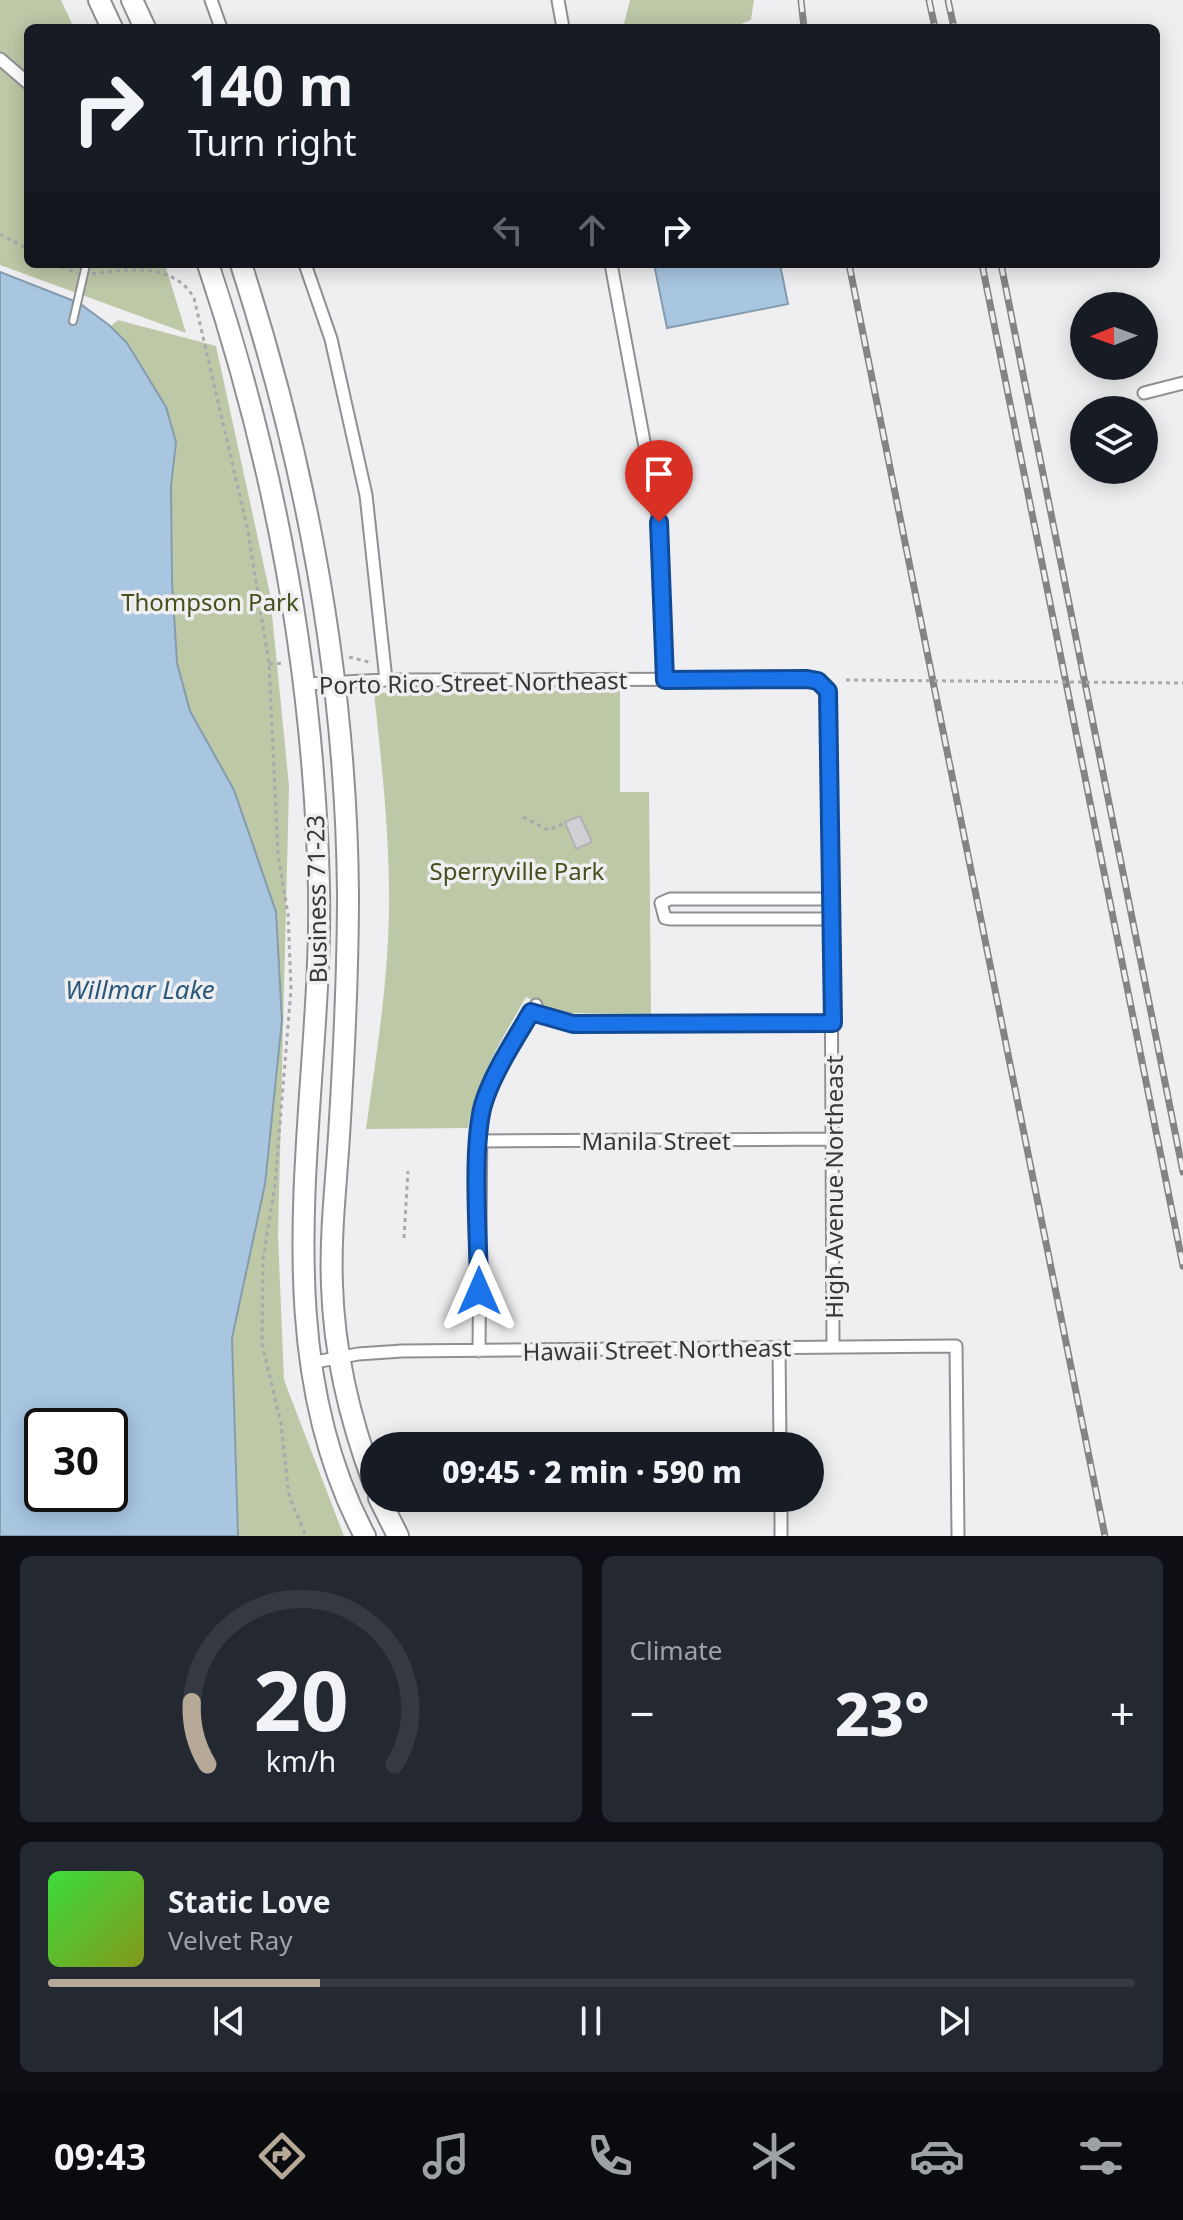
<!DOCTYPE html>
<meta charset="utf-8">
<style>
body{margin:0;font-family:"Noto Sans",sans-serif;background:#242831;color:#f1f3f6;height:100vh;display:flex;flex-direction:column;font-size:30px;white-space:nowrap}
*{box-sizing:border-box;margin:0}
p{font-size:26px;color:#9ea1a6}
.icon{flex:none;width:44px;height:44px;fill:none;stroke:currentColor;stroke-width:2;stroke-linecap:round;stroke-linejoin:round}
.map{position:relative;height:1536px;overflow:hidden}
.side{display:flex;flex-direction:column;gap:20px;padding:20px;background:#0d0f14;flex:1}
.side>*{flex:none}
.hud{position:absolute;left:24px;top:24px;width:1136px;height:244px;border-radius:12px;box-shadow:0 4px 20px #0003;background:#171b24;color:#f1f3f6;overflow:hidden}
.needle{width:52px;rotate:269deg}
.buttons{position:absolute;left:1070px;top:292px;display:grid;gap:16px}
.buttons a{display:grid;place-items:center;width:88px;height:88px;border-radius:50%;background:#171b24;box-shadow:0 4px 20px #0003;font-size:40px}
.speed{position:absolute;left:24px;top:1408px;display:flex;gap:16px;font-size:40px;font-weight:700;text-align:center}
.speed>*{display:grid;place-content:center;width:104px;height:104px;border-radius:50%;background:#171b24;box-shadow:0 4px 20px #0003;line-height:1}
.speed .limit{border:4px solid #111;border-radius:12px;background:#fff;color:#111}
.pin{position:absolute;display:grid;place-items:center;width:68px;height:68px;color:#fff;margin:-82px -34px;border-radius:50% 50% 50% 0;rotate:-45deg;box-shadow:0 0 8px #0007}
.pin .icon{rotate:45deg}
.me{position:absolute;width:88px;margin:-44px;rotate:0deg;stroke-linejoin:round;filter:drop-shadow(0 0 6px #0008)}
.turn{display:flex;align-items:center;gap:28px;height:168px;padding:0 32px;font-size:36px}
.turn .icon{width:104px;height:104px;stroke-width:2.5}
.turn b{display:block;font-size:56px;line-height:68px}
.lanes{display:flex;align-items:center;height:76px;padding:0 32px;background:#0003;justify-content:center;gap:40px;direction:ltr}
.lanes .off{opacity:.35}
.big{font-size:60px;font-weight:800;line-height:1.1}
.side .widget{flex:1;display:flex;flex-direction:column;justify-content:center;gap:12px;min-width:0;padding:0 28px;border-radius:12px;background:#242831}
.side .dial{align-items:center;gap:0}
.dial svg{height:208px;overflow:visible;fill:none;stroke:#363941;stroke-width:7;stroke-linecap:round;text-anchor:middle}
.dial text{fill:#f1f3f6;stroke:none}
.song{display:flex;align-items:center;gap:24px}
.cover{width:96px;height:96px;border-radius:12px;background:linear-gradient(135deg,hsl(120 70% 55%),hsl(70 70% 35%))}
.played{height:8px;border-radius:4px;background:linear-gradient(90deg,#b6a998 25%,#363941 25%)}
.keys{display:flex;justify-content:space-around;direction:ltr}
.heat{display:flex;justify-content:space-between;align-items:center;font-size:44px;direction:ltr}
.side .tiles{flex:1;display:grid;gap:20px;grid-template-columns:1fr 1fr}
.widget:last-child{grid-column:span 2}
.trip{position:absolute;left:360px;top:1432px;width:464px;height:80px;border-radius:40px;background:#171b24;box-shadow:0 4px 20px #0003;font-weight:800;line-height:80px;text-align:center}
.tabs{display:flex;height:128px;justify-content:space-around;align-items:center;background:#090b0e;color:#9ea1a6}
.tabs .icon{width:56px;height:56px}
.tabs .current{color:#b6a998}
.tabs b{font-size:36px;color:#f1f3f6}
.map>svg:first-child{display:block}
.green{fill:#bdc8a7}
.water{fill:#a8c6e0;stroke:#869bae;stroke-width:2;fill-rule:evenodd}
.building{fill:#d0d1d4;stroke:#b1b1b4;stroke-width:2}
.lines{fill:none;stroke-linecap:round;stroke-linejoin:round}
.lane-casing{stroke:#8f9093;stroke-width:10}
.street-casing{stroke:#8f9093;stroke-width:15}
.highway-casing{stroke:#8f9093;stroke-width:24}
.path{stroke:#aaaaac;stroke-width:3;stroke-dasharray:4 4;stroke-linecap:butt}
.lane{stroke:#fff;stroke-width:6}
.street{stroke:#fff;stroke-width:11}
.highway{stroke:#fff;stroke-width:20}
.rail-casing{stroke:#848486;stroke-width:7}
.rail{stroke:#efeff2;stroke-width:4;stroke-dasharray:12;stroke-linecap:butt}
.path-bridge{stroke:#aaaaac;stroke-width:3;stroke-dasharray:4 4;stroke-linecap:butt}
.route-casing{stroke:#114b97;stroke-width:20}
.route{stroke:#1a73e8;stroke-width:14}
.labels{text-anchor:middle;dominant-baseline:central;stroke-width:7;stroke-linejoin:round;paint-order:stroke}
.park-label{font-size:24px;fill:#44511c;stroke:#efeff2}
.street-label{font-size:24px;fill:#373738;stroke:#efeff2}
.water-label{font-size:26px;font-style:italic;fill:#2b597e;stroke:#efeff2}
</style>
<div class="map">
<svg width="1183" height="1536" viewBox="0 0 1183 1536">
<rect width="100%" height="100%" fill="#efeff2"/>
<path class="green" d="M0 0H61L74 28H28V264H165L186 333 0 265Z
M630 0H754L751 20 741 24 623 28Z
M118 320 216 346 270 594 289 786 278 1235 284 1380 344 1536H233L159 651 98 337Z
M620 690V792H649L651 1014 560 1013 526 997C502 1040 476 1079 468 1128L366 1129C376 1057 388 984 389 911 390 838 382 766 374 693Z"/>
<path class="water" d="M654 264H780L788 304 667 328Z
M0 272 79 303 109 325 127 343 166 407 176 442 171 486 172 581 177 663 190 711 234 790 276 912 282 1020 265 1184 232 1338 238 1536H0ZM42 1426H110V1494H42Z"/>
<path class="building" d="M580 816 592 842 576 849 565 822Z"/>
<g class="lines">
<g class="lane-casing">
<path id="lane" d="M73 321 85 269
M531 1012 573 1024 833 1023"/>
</g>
<g class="street-casing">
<path id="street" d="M211 0 221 28
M558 0 563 28
M0 59 28 83
M305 264 331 339 366 495 386 680
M611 264 659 522 665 680
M1144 393 1183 383
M305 684 386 680 807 679 824 685 830 709 833 1347
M832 899H670L661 903 665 918 670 919H833
M479 1141 833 1139
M779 1347 780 1446
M479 1351 481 1115 497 1071 536 1005
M310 1363 358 1354 402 1351 956 1346 958 1536
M781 1498V1536"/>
</g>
<g class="highway-casing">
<path id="highway" d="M99 0 112 28
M132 0 145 28
M208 264C276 467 314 674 319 889 323 1102 259 1338 365 1536
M241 264C307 468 346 678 348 893 348 974 344 1055 339 1136 336 1185 330 1235 332 1285 334 1354 350 1420 374 1484
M379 1498 398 1536"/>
</g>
<path class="path" d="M0 234 28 249
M54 264 77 273
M92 274C126 269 174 262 194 298L248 531 269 664 278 855 288 914 291 989 275 1185 263 1259 262 1344 281 1423 289 1496 306 1536
M349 657 372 663
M269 664 285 663
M523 817 548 830 565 823
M404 1238 408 1171"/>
<use href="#lane" class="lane"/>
<use href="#street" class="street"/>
<use href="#highway" class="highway"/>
<g class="rail-casing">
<path id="rail" d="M801 0 804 28
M929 0 935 28
M948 0 954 28
M849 264 1105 1536
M982 264 1183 1266
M1001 264 1183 1172"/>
</g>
<use href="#rail" class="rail"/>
<path class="path-bridge" d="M846 680 1183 683"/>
</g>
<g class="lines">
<g class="route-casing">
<path id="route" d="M479 1291C479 1241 471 1150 483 1105 493 1072 514 1042 531 1012L573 1024 833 1023 828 691 818 681 807 679 665 680 659 522"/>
</g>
<use href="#route" class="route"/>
</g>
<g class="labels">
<g class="park-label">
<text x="210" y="601">Thompson Park</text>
<text x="517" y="870">Sperryville Park</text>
</g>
<g class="street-label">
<text transform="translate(473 682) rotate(-1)">Porto Rico Street Northeast</text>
<text transform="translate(316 899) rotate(-91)">Business 71-23</text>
<text x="656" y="1140">Manila Street</text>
<text transform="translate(833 1187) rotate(-90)">High Avenue Northeast</text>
<text transform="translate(657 1349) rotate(-1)">Hawaii Street Northeast</text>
</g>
<g class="water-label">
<text x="140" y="989">Willmar Lake</text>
</g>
</g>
</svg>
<div class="buttons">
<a><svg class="needle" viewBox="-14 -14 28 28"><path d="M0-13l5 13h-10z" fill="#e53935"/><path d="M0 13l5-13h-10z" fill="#9ea1a6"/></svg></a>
<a><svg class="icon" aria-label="layers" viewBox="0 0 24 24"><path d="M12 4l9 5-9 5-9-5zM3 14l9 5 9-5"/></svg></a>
</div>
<div class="speed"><div class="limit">30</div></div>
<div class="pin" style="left:659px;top:522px;background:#d93025"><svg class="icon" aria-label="arrive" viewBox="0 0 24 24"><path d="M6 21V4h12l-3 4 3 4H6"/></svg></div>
<svg class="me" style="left:479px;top:1291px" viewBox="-20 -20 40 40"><path d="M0-17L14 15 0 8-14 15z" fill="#1a73e8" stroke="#fff" stroke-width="4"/></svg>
<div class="trip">09:45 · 2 min · 590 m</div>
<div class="hud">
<div class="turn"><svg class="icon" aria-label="right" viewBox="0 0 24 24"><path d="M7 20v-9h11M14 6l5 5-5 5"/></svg><div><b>140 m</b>Turn right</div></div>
<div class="lanes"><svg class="icon off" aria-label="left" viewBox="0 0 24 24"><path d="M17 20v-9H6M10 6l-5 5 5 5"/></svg><svg class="icon off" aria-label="ahead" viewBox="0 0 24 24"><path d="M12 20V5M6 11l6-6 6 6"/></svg><svg class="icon" aria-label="right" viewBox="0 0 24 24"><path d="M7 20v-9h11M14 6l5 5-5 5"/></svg></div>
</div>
</div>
<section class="side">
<div class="tiles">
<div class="widget dial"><svg viewBox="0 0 100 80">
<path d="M14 69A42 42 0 1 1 86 69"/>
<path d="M14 69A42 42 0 0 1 8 45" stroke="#b6a998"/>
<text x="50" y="56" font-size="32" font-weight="700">20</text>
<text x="50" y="72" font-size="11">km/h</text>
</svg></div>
<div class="widget"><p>Climate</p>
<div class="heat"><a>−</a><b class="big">23°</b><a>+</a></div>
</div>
<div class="widget">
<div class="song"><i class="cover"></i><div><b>Static Love</b><p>Velvet Ray</p></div></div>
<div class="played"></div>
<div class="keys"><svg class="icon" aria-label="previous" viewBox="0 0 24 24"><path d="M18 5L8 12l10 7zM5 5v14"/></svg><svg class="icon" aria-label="pause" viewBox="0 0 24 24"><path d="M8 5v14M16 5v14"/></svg><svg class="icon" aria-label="next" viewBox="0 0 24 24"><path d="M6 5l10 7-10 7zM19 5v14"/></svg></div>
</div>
</div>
</section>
<nav class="tabs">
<b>09:43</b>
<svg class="icon current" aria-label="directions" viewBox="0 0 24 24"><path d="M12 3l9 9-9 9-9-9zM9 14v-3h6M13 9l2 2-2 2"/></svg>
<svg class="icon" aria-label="music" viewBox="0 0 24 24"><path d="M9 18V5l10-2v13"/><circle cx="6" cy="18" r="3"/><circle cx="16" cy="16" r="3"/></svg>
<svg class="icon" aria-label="phone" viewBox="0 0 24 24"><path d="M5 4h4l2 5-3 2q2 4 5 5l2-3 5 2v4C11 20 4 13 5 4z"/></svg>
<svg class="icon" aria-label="climate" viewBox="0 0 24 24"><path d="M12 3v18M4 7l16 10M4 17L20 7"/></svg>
<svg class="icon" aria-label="car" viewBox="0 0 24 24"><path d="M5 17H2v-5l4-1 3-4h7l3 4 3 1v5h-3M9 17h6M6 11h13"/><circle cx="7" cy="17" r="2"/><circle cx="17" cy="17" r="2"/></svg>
<svg class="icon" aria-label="filters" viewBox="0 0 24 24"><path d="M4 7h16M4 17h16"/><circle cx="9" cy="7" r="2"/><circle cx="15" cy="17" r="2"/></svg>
</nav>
